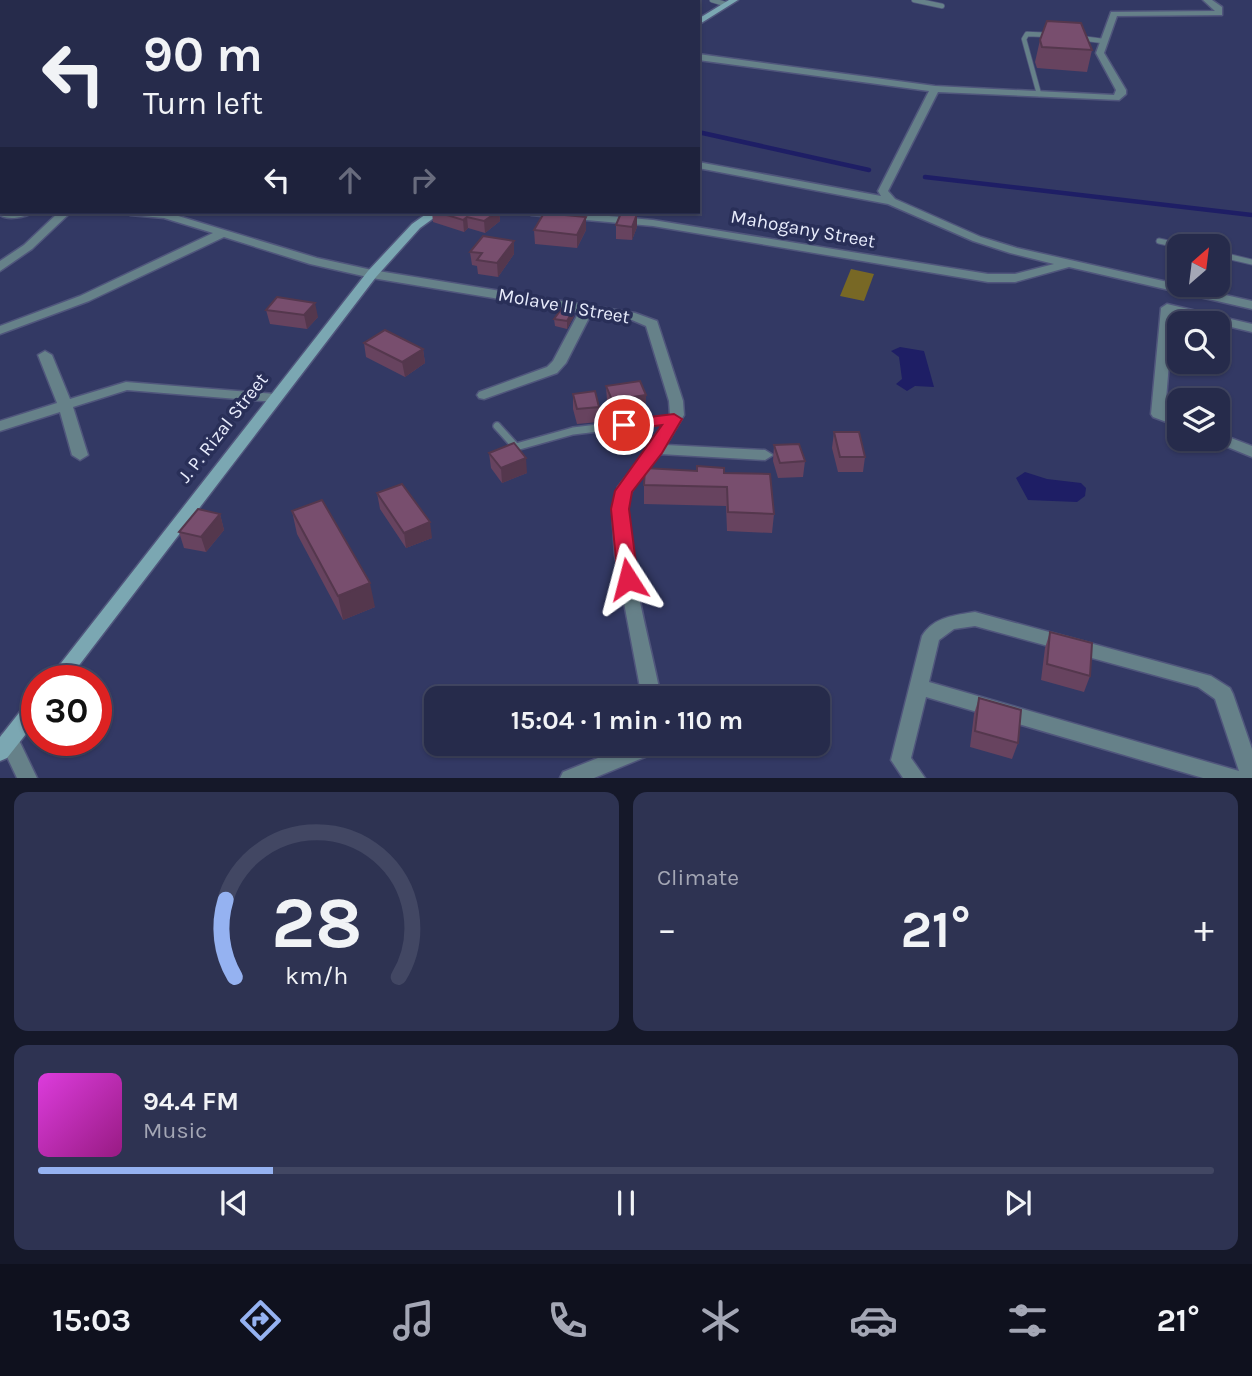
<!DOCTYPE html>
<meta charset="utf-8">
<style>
body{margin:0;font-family:Karla,sans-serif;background:#2e3352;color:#f1f3f6;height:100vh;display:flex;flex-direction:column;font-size:26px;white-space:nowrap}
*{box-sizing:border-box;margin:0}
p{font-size:23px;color:#a4a7b5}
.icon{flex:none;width:38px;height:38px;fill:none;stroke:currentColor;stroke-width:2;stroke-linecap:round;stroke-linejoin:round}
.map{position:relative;height:778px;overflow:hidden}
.drawer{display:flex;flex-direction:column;gap:14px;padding:14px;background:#151829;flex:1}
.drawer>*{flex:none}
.top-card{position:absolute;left:0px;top:0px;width:700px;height:214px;box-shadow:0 2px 5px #0004,0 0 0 2px #424763;background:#262b4b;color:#f1f3f6;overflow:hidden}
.needle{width:46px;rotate:28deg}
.tools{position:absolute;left:1167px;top:234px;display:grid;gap:14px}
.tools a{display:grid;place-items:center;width:63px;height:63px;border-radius:14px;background:#262b4b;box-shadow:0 2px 5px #0004,0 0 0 2px #424763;font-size:35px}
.speed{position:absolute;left:21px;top:665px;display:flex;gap:14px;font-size:35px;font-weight:700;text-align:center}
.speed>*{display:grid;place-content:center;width:91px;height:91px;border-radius:50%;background:#262b4b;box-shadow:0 2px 5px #0004,0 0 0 2px #424763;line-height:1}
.speed .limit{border:10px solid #d22;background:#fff;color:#111}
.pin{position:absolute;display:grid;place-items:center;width:60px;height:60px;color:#fff;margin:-30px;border:4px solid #fff;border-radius:50%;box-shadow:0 2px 7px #0007}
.me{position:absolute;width:77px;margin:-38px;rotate:351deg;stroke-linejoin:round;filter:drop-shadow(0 0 5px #0008)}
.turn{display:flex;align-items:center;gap:24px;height:147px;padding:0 28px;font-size:32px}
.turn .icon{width:91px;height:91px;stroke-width:2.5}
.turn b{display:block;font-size:49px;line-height:60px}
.lanes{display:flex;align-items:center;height:66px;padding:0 28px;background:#0003;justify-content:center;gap:35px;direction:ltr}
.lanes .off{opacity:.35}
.big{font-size:52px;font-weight:700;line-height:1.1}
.drawer .widget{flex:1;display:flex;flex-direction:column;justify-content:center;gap:10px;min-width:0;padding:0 24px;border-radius:14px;background:#2e3352}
.drawer .dial{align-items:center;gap:0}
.dial svg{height:182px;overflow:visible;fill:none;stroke:#424763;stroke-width:7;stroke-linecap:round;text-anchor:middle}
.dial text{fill:#f1f3f6;stroke:none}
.song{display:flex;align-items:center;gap:21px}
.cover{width:84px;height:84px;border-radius:10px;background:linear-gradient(135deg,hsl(300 70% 55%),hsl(310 70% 35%))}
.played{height:7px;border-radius:4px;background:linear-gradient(90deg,#95b2f1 20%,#424763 20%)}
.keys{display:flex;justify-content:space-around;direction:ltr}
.heat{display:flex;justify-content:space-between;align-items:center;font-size:38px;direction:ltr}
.drawer .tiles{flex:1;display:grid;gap:14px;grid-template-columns:1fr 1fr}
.widget:last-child{grid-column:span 2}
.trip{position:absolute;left:424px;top:686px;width:406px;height:70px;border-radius:14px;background:#262b4b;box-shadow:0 2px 5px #0004,0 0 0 2px #424763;font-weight:700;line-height:70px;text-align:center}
.dock{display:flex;height:112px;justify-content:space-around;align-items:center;background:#0f111e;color:#a4a7b5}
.dock .icon{width:49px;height:49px}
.dock .on{color:#95b2f1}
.dock b{font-size:32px;color:#f1f3f6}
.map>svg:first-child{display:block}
.green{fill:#786825}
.water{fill:#1e1e65}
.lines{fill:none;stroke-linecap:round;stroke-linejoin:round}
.stream-far1{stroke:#1e1e65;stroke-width:3.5}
.stream{stroke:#1e1e65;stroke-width:4.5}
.lane-far2-casing{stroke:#50567c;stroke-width:6}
.lane-far1-casing{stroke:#50567c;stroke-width:7}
.lane-casing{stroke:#50567c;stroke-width:10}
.street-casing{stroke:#50567c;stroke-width:3}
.secondary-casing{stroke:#50567c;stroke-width:3}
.lane-far2{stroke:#668189;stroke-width:4.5}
.lane-far1{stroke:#668189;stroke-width:5}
.lane{stroke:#668189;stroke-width:7}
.street{fill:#668189;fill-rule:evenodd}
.secondary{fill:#7ba7b2;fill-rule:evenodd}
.wall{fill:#67435f}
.shaded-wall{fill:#54374d}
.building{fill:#784e6e;stroke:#54374d;stroke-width:2}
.route{fill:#e11d48;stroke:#92132f;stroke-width:2}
.labels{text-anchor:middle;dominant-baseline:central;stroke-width:7;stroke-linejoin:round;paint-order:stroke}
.street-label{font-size:19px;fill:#e8ecfc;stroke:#292f58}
</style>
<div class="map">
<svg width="1252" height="778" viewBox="0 0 1252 778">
<rect width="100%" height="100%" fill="#333964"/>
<path class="green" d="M851 269 874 274 864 301 840 296Z"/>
<path class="water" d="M900 347 924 351 934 387 915 386 907 391 896 384 902 379 899 357 891 351Z
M1025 472 1047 479 1081 483 1086 488 1085 496 1077 502 1028 500 1016 478Z"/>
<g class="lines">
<path class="stream-far1" d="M320 0 328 2
M109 2 116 0
M154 2 161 0"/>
<path class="stream" d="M698 132 869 170
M925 177 1252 215"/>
<g class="lane-far2-casing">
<path id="lane-far2" d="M462 0 470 2
M546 0 553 2
M712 0 725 4
M914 0 942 6
M124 2 132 0
M574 2 577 0
M612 2 616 0
M1080 38 1103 41
M1039 94 1024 39 1027 34 1051 35"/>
</g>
<g class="lane-far1-casing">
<path id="lane-far1" d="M1159 241 1186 247
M1218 254 1252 262"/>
</g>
<g class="lane-casing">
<path id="lane" d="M497 426 516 447 573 431 673 419"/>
</g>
<g class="street-casing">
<path id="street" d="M1203 0H1212L1222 7V15L1117 16 1104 53 1126 90V94L1119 100 938 92 888 191 895 199 981 237 1017 248 1252 301V309L1069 267 1015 282H988L653 226 531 215 525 212H565L653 220 988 274H1015L1054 264 1010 253 973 241 888 204 698 168V162L881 196 878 191 929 91 698 60V54L935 86 1114 95 1116 90 1096 53 1111 12 1215 11Z
M0 107H2V113H0Z
M34 212C26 217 8 221 0 215L6 212Z
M59 212H71L32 249 0 271V261L24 245Z
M124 212H165L317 258 372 270 635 313 657 321 683 401 684 415 666 445 765 450 773 455 765 460 660 454C651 466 637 479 631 493 617 528 654 655 661 698H642L615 555 612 509 618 487 650 446 670 415 669 401 646 326 632 320 591 314 566 363 557 373 484 399 479 398 477 395 479 392 547 367 553 361 579 312 372 278 310 264 224 237 89 301 0 334V326L80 296 213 233 164 218 130 215Z
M1167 304 1252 324V332L1173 313 1165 412 1180 417V427L1153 417 1151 414 1161 308Z
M45 351 52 355 70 399 126 382 275 394 282 398 275 402 127 390 73 407 88 455 80 460 72 455 60 412 0 431V421L57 403 38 355Z
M1218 433 1252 446V457L1213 441 1211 439H1218Z
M975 612 1211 676 1230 688 1233 694 1252 749V778H1203L926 697 911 758 925 778H903L891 760 922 636C933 617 956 615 975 612ZM975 626 1198 687 1215 699 1239 771 929 682 939 640 954 629Z
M9 732 16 734 37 778H17L0 742 2 734Z
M633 744H665L662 750 594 778H560L563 772Z"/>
</g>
<g class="secondary-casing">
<path id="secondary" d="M729 0H738L698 25V19Z
M429 212H442L420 228 376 277 67 681H47L368 271 412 224Z
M37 697V720L7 758 0 761V737L30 699Z"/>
</g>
<use href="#lane-far2" class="lane-far2"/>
<use href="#lane-far1" class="lane-far1"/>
<use href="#lane" class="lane"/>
<use href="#street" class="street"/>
<use href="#secondary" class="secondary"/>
</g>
<path class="wall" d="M1040 40 1092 50 1087 72 1037 68 1035 62Z
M432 212H499L500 221 485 233 468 228 464 232 433 222Z
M625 212H642L640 216H637V227L632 240 616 239V225Z
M586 217V230L577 248 535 244 534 230Z
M514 241V254L498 277 478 274 477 266 472 265 470 252Z
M574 309V316L567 329 555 326 554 319Z
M266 310 318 317 307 329 270 324Z
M364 343 423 349 425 363 405 377 366 357Z
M606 386 646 410 612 415 607 401Z
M573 394 599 407V422L577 424 573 409Z
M834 432 865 457 863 472H838L832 448Z
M774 445 805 461 803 477 778 478 773 461Z
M489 453 527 473 502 483 491 468Z
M724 473 774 514 772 533 727 531 726 506 644 504V485Z
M377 493 432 538 406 548 380 509Z
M292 511 375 607 343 620 297 534Z
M220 514 224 530 206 552 184 548 179 532Z
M1050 632 1090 676 1084 692 1041 680 1045 648Z
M979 698 1018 743 1012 759 970 747 974 714Z"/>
<path class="shaded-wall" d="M497 212H499L500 221 485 233 484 221Z
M637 214V227L632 240V227Z
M467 217 468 228 464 232 463 220Z
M586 217V230L577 248V235Z
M514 241V254L498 277 497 263Z
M315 303 318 317 307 329 304 315Z
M574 309V316L567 329V321Z
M423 349 425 363 405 377 402 362Z
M646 395V410L612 415V400Z
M526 458 527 473 502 483 501 468Z
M220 514 224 530 206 552 201 537Z
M430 522 432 538 406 548 404 533Z
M370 583 375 607 343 620 338 596Z"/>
<path class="building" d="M1047 21 1081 23 1092 50 1042 47 1040 40Z
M437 212H497L484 221 467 217 463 220Z
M544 213 586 217 577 235 534 230Z
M621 213 637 214 632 227 616 225Z
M483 236 514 241 497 263 477 260 482 253 470 252Z
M277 297 315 303 304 315 266 310Z
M563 307 574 309 567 321 554 319Z
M385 330 423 349 402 362 364 343Z
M640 381 646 395 612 400 606 386Z
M595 391 599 407 577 409 573 394Z
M834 432H859L865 457H840Z
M514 443 526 458 501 468 489 453Z
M799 444 805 461 780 463 774 445Z
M697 466 724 468V473L770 474 774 514 728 512 727 487 644 485 645 468 697 471Z
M402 484 430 522 404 533 377 493Z
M322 500 370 583 338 596 292 511Z
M198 509 220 514 201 537 179 532Z
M1050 632 1092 643 1090 676 1047 664Z
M979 698 1021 710 1018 743 975 731Z"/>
<path class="route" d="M674 414 682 419 662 453 632 492 629 509 638 579 628 586 618 579 611 509 615 491 662 425 624 430 615 425 624 420Z"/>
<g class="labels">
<g class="street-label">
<text transform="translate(803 229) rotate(10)">Mahogany Street</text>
<text transform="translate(564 306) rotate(10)">Molave II Street</text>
<text transform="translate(223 428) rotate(-52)">J. P. Rizal Street</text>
</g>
</g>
</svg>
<div class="tools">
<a><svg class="needle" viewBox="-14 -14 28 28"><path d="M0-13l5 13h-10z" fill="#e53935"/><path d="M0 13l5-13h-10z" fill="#a4a7b5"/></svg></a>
<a><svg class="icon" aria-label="search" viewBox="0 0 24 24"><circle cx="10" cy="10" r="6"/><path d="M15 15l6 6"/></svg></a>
<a><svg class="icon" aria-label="layers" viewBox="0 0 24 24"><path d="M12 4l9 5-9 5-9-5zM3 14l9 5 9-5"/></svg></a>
</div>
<div class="speed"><div class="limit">30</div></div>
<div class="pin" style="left:624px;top:425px;background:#d93025"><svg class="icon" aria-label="arrive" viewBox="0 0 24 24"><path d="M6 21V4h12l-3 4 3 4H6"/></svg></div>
<svg class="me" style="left:628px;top:579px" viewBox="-20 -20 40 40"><path d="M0-17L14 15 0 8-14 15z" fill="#e11d48" stroke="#fff" stroke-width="4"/></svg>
<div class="trip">15:04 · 1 min · 110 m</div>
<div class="top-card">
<div class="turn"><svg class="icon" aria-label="left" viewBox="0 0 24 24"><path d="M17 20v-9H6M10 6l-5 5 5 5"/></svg><div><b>90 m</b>Turn left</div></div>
<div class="lanes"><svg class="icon" aria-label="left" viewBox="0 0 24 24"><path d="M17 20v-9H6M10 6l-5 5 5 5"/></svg><svg class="icon off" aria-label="ahead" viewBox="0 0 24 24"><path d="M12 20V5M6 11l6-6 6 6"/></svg><svg class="icon off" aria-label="right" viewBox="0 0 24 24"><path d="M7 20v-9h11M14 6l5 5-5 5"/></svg></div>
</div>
</div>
<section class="drawer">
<div class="tiles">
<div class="widget dial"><svg viewBox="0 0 100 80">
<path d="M14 69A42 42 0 1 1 86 69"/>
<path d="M14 69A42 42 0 0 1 10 35" stroke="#95b2f1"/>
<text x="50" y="56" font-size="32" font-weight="700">28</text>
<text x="50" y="72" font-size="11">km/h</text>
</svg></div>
<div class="widget"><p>Climate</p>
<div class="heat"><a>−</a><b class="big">21°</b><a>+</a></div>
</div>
<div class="widget">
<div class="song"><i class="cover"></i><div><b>94.4 FM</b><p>Music</p></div></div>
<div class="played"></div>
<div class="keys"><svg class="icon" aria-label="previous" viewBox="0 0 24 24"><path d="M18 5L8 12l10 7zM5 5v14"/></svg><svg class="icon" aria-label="pause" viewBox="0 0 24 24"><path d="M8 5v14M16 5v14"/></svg><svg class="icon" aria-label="next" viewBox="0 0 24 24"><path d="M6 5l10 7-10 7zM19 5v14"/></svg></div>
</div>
</div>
</section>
<nav class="dock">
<b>15:03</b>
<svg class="icon on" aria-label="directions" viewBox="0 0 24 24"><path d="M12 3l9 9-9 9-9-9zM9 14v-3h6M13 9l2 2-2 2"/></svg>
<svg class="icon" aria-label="music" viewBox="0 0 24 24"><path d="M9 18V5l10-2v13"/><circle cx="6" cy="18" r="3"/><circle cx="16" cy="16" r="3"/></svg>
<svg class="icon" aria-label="phone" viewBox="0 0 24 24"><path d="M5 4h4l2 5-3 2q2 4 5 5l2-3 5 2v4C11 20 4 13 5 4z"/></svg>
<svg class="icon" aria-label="climate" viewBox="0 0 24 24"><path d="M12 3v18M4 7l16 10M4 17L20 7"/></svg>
<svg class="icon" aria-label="car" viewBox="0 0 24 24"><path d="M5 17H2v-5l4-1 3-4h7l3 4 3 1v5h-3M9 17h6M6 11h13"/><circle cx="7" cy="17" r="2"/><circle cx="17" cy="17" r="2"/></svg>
<svg class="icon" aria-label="filters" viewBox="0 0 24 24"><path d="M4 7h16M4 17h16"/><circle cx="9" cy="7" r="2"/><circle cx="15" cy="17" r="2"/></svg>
<b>21°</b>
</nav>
